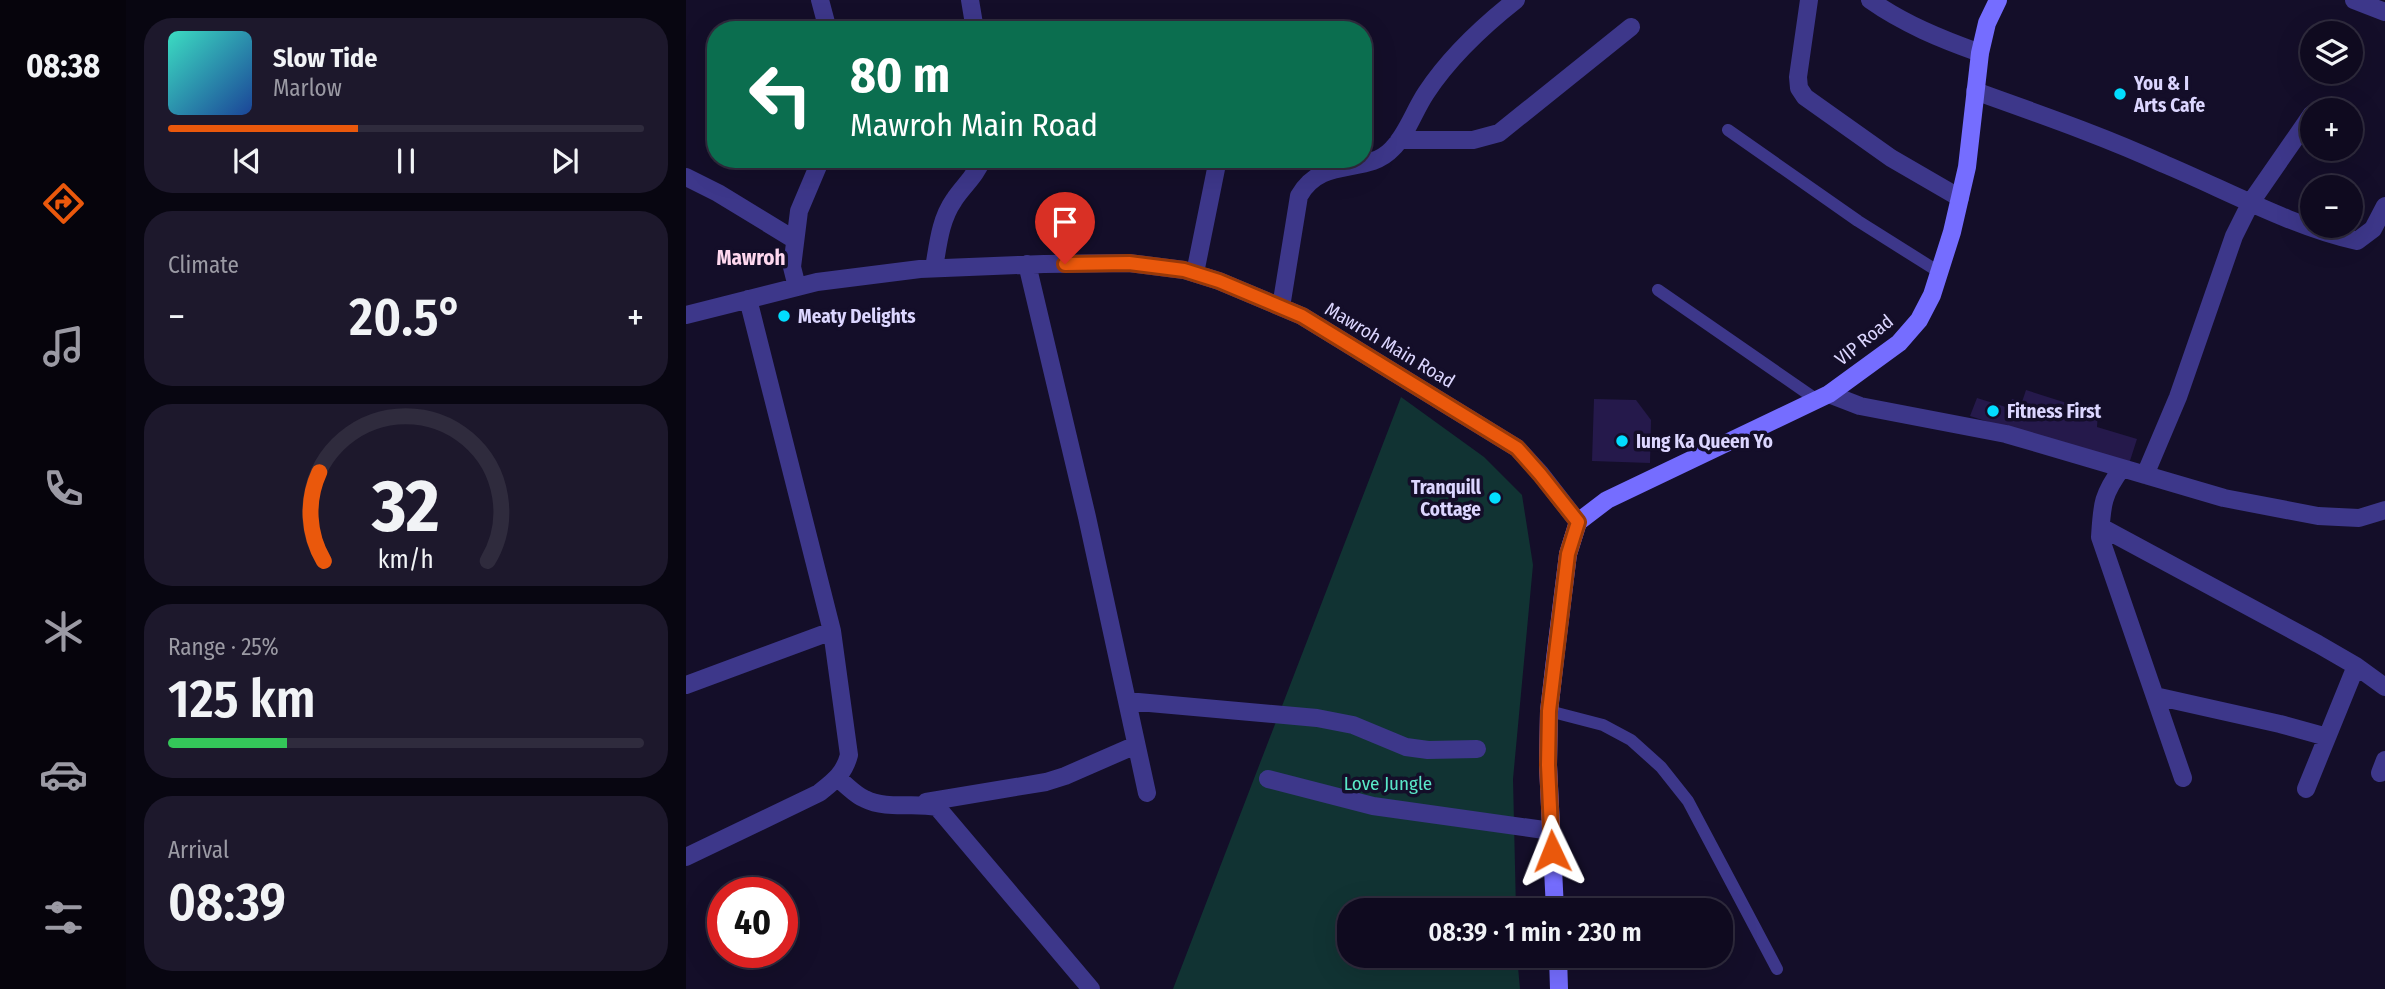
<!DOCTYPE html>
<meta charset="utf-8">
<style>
body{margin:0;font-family:"Fira Sans Condensed",sans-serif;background:#1d182c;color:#f1f3f6;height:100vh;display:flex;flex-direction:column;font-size:26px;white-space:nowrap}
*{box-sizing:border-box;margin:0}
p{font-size:23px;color:#9b9aa4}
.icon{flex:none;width:38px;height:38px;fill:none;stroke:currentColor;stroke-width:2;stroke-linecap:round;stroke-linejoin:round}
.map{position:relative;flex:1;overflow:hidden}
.sheet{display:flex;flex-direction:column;gap:18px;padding:18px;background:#080611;width:560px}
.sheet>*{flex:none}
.guide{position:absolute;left:21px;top:21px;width:665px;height:147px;border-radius:28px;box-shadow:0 7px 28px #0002,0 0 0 2px #2f2b3d;background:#0b6e4f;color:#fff;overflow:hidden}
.tools{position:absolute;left:1614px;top:21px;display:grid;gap:14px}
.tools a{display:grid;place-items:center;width:63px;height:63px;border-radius:50%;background:#0f0a1f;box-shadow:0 7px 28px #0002,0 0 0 2px #2f2b3d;font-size:35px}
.speed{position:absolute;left:21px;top:877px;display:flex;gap:14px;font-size:35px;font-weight:700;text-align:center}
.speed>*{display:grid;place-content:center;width:91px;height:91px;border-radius:50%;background:#0f0a1f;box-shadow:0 7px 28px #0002,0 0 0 2px #2f2b3d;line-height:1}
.speed .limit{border:10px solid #d22;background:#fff;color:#111}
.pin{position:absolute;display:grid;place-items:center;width:60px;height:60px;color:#fff;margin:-72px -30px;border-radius:50% 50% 50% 0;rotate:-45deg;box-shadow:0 0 7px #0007}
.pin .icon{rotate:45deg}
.me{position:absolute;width:77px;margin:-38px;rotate:358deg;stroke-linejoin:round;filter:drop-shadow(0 0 5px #0008)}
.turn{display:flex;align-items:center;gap:24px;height:147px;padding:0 28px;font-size:32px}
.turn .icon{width:91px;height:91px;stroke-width:2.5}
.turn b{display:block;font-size:49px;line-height:60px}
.big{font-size:52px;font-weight:600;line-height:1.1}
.sheet .widget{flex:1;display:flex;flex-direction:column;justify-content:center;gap:10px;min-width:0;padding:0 24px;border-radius:28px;background:#1d182c}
.sheet .dial{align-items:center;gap:0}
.dial svg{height:182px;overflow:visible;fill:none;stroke:#2f2b3d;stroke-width:7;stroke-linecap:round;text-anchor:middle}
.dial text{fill:#f1f3f6;stroke:none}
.song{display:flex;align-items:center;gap:21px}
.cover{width:84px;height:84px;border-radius:10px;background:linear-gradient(135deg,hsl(170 70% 55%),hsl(220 70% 35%))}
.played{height:7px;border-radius:4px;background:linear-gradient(90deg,#ea580c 40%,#2f2b3d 40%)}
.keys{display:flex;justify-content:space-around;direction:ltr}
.heat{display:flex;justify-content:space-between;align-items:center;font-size:38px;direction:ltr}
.charge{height:10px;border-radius:5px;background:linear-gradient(90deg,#34c759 25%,#2f2b3d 0)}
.trip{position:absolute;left:651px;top:898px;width:396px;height:70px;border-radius:28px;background:#0f0a1f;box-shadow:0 7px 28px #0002,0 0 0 2px #2f2b3d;font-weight:600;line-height:70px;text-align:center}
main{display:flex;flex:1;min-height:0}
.tab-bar{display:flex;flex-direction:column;width:126px;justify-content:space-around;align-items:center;background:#06040c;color:#9b9aa4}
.tab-bar .icon{width:49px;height:49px}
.tab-bar .current{color:#ea580c}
.tab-bar b{font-size:32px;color:#f1f3f6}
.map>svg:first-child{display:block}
.green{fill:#133}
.building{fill:#25194b}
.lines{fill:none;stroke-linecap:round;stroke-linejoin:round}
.lane{stroke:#3d378a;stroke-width:12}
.street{stroke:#3d378a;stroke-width:18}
.secondary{stroke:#756dff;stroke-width:18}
.route-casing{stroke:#983908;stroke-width:18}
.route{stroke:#ea580c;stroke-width:12}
.poi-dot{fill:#02ddff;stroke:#140e29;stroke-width:2.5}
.labels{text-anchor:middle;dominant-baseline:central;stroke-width:7;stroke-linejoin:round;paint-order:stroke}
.poi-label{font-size:19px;font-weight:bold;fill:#dcd6ff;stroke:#140e29;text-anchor:start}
.street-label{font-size:19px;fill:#dcd6ff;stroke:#140e29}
.park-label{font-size:19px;fill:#5ae7c8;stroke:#140e29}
.neighbourhood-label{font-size:21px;font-weight:bold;fill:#ffd8ef;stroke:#140e29}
</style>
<main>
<nav class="tab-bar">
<b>08:38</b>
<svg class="icon current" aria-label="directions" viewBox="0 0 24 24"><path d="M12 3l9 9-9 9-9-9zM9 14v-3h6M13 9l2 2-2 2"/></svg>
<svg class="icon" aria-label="music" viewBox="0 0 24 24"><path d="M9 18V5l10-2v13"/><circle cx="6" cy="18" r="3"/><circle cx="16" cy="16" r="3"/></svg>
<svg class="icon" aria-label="phone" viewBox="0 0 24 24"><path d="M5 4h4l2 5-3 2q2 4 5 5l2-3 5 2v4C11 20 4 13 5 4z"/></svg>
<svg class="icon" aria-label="climate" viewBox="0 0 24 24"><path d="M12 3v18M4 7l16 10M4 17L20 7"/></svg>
<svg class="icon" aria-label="car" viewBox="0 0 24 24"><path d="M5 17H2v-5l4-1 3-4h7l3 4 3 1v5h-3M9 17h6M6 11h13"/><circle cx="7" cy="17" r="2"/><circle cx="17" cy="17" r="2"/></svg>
<svg class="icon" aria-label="filters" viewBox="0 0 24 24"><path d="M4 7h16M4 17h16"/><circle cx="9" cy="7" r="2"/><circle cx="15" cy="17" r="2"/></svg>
</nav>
<section class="sheet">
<div class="widget">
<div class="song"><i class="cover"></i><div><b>Slow Tide</b><p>Marlow</p></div></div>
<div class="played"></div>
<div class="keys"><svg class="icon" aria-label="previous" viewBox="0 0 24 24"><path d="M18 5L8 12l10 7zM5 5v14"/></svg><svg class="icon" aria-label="pause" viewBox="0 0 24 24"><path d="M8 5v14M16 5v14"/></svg><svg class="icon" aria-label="next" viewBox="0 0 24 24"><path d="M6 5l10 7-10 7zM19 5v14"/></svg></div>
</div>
<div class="widget"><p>Climate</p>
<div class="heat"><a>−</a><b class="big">20.5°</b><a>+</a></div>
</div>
<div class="widget dial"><svg viewBox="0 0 100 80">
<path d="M14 69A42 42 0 1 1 86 69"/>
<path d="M14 69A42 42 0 0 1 12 30" stroke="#ea580c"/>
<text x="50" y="56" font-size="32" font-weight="700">32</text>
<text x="50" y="72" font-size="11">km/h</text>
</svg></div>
<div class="widget"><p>Range · 25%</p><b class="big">125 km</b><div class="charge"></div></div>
<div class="widget"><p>Arrival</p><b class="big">08:39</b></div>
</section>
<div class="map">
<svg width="1699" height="989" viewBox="0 0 1699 989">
<rect width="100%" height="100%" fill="#140e29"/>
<path class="green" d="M715 397 798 457 836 495 847 565 827 779 830 910H663V956H831L834 989H487Z"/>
<path class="building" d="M1340 390 1412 413 1411 427 1451 439 1442 467 1284 416 1291 398 1323 408 1326 399 1336 402Z
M908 399 950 400 965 420 964 463 906 461Z"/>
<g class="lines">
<path class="lane" d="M1042 130 1172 221 1253 272
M972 290 1131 400
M863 711 917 725 945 740 975 767 1002 801 1091 969"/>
<path class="street" d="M134 0 142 30
M284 0 289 30
M1123 0 1112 77 1113 88 1119 97 1205 158 1274 198
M1184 0C1218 24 1255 39 1294 53
M1668 0 1699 12
M1289 91C1353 114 1417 136 1478 164 1540 190 1607 227 1671 241L1687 229 1699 206
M713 140H787L813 133 945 27
M0 177 32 193 109 240
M341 264 401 517 461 793
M248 268C252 245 254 220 268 200 277 186 291 175 296 159
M509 273 532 159
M111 287 106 267 113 211 135 159
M595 307 613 196C636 155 681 176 706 149 721 134 728 111 740 93 763 58 797 26 830 0
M0 315 131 282 234 269 358 264 443 263 498 270 533 281 616 316 831 448 854 473 892 522
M1143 394 1174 406 1320 434 1538 498 1632 516 1673 518 1699 510
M1436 468C1416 495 1416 505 1414 537L1497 778
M1459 475 1492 397 1548 236 1565 202 1626 114
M1415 527 1632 644 1670 666 1699 687
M0 685 146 631
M1469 696 1594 724 1641 737
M441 701 631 718 667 725 720 747 742 750 791 749
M1694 773 1699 760
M152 779C161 785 169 795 179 799 201 810 228 802 251 807L405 989
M582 779 687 806 865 831
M1620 789 1670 666
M240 802 360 782 379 776 450 745
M0 857 133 793C148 781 158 774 163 755L146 631 62 299
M821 956 873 960"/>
<path class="secondary" d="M869 910 862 765 863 711 870 651 882 554 892 522 921 500 1143 394 1213 343 1233 320 1246 295 1266 232 1281 167 1294 53 1301 23 1312 0
M872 956 873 989"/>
</g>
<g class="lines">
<g class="route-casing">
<path id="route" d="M379 264 443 263 498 270 533 281 616 316 831 448 854 474 892 522 882 554 863 711 862 765 866 851"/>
</g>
<use href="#route" class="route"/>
</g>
<g class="poi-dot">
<circle cx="1434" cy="94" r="7"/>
<circle cx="98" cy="316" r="7"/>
<circle cx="1307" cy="411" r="7"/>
<circle cx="936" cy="441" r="7"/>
<circle cx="809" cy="498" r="7"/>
</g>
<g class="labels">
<g class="poi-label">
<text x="1448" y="83">You &amp; I<tspan x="1448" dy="22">Arts Cafe</tspan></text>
<text x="112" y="316">Meaty Delights</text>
<text x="1321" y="411">Fitness First</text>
<text x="950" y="441">Iung Ka Queen Yo</text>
<text x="795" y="487" text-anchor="end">Tranquill<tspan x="795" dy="22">Cottage</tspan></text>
</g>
<g class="street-label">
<text transform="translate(1178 340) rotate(-39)">VIP Road</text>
<text transform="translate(704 345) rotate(31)">Mawroh Main Road</text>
</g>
<g class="park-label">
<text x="702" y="783">Love Jungle</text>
</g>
<g class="neighbourhood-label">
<text x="65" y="258">Mawroh</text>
</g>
</g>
</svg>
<div class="tools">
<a><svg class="icon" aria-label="layers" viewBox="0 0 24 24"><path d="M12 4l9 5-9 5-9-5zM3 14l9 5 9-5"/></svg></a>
<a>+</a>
<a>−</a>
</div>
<div class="speed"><div class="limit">40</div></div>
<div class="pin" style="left:379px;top:264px;background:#d93025"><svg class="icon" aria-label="arrive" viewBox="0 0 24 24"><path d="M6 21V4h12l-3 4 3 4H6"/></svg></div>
<svg class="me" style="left:866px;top:851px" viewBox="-20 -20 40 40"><path d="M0-17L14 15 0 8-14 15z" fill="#ea580c" stroke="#fff" stroke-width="4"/></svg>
<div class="trip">08:39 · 1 min · 230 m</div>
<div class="guide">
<div class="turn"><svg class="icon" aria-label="left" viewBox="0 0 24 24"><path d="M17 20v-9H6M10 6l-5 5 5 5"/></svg><div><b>80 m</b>Mawroh Main Road</div></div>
</div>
</div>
</main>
